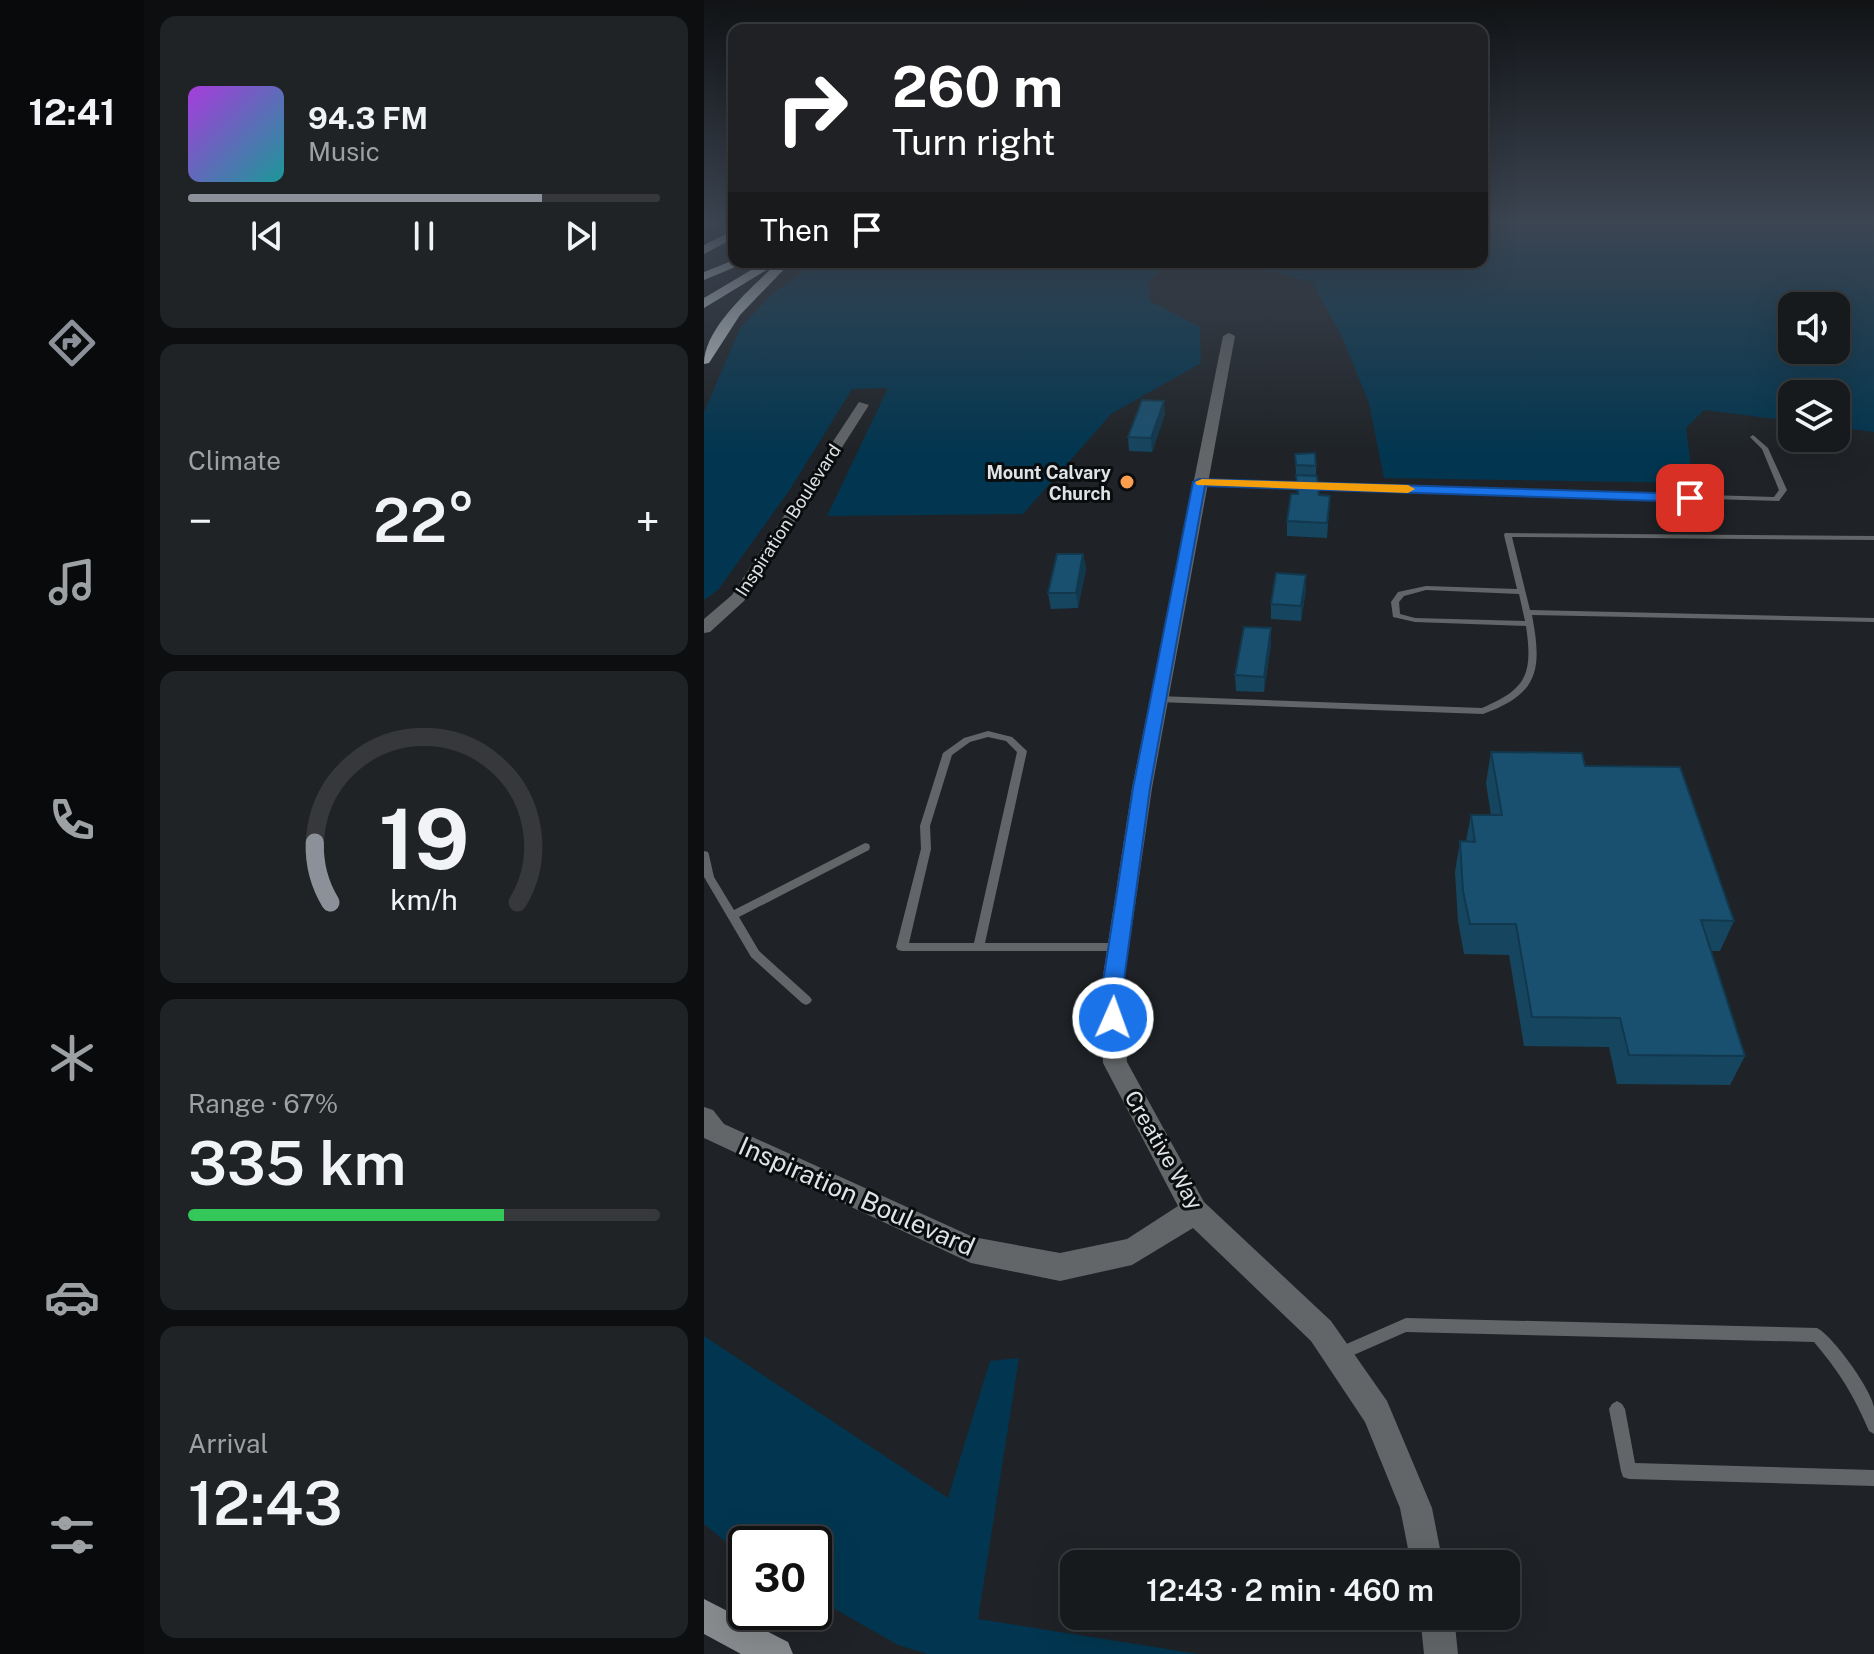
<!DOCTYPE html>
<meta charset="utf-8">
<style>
body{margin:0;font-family:"Public Sans",sans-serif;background:#202326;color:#f1f3f6;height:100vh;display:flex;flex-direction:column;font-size:30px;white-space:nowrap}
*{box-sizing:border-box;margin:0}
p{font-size:26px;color:#9ea1a4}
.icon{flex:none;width:44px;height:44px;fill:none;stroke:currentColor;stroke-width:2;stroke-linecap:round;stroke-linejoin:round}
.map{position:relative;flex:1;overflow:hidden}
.details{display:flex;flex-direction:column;gap:16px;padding:16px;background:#0d0e10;width:560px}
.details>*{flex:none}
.top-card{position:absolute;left:24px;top:24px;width:760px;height:244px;border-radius:16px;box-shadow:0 8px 32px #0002,0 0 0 2px #36383b;background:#202124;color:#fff;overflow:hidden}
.controls{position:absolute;left:1074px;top:292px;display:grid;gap:16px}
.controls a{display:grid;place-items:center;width:72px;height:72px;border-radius:16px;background:#171a1d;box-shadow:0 8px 32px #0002,0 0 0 2px #36383b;font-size:40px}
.speed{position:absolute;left:24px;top:1526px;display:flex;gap:16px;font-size:40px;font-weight:700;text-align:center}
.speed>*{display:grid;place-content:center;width:104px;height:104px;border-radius:50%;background:#171a1d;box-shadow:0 8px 32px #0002,0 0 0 2px #36383b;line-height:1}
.speed .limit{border:4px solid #111;border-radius:12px;background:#fff;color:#111}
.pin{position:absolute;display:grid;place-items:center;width:68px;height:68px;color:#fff;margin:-34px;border-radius:16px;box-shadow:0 4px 12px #0006}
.me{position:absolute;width:88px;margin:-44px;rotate:2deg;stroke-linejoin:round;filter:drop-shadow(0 0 6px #0008)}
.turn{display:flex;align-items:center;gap:28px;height:168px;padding:0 32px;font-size:36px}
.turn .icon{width:104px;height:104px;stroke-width:2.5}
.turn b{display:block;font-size:56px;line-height:68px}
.then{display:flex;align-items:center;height:76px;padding:0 32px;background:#0003;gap:16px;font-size:30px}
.big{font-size:60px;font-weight:600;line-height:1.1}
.details .widget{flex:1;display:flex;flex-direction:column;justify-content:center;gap:12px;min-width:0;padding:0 28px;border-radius:16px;background:#202326}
.details .dial{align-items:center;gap:0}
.dial svg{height:208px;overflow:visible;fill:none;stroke:#36383b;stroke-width:7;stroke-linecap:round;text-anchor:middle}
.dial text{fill:#f1f3f6;stroke:none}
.song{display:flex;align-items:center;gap:24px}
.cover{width:96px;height:96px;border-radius:12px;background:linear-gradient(135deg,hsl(280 70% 55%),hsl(180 70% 35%))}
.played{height:8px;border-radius:4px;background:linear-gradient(90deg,#8c9099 75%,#36383b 75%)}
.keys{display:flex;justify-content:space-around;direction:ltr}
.heat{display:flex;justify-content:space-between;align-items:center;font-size:44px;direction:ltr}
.charge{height:12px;border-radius:6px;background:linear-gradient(90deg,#34c759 67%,#36383b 0)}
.trip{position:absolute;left:356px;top:1550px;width:460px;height:80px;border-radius:16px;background:#171a1d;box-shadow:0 8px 32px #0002,0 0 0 2px #36383b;font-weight:600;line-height:80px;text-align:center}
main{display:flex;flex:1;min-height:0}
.dock{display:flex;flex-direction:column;width:144px;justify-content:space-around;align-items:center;background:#090a0c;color:#9ea1a4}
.dock .icon{width:56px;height:56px}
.dock .active{color:#8c9099}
.dock b{font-size:36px;color:#f1f3f6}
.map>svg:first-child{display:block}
.green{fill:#023650;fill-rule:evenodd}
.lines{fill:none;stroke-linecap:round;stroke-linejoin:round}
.service{fill:#636668;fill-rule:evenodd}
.minor{fill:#636668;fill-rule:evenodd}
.secondary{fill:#888c8f;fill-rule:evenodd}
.motorway{fill:#bec5c9;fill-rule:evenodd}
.wall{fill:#16455f}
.shaded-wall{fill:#12384e}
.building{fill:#19506f;stroke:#12384e;stroke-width:2}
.route{fill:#1a73e8;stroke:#114b97;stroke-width:2}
.slow{fill:#f59e0b}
.poi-dot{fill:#fb9e50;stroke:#0a0c0e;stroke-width:3}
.labels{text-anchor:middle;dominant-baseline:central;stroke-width:6;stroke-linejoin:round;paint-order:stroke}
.far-poi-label{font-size:18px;font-weight:bold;fill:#dfe3e5;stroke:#0a0c0e;text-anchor:end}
.far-street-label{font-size:18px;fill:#dfe3e5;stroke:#0a0c0e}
.street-label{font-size:22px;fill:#dfe3e5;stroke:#0a0c0e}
.near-street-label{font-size:26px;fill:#dfe3e5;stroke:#0a0c0e}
</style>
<main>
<nav class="dock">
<b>12:41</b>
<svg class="icon active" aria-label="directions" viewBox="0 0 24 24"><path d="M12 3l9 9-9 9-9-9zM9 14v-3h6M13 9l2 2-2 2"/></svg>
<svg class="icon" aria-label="music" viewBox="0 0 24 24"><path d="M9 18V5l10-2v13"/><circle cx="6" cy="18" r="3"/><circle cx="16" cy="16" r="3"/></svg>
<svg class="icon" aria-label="phone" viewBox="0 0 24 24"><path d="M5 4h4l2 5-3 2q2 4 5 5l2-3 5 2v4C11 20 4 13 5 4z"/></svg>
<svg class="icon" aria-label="climate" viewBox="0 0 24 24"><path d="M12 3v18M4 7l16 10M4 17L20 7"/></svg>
<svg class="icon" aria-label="car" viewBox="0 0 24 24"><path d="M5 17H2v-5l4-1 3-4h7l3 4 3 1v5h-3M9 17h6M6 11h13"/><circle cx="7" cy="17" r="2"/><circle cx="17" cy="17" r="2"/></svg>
<svg class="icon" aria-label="filters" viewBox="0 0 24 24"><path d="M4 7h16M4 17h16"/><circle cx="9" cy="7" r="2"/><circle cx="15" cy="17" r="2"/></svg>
</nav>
<section class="details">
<div class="widget">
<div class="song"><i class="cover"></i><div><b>94.3 FM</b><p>Music</p></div></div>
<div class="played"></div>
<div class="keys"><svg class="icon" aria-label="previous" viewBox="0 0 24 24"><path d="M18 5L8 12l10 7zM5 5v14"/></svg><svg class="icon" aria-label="pause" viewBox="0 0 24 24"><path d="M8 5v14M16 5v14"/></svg><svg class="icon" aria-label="next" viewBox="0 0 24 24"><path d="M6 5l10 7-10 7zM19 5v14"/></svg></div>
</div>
<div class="widget"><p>Climate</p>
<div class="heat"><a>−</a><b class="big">22°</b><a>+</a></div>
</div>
<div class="widget dial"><svg viewBox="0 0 100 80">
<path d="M14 69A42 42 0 1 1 86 69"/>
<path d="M14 69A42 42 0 0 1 8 46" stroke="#8c9099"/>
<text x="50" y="56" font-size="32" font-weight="700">19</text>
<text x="50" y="72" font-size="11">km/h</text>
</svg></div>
<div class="widget"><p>Range · 67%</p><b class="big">335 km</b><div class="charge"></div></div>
<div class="widget"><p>Arrival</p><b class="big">12:43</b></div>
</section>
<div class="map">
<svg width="1170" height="1654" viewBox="0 0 1170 1654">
<rect width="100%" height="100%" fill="#1f2327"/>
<path class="green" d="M778 222H1170V432L1132 427V394H1088V421L1000 410 982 428 989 483 680 478 665 403 639 339 608 282 528 262H778ZM1132 306V350H1088V306Z
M114 262H463L444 283 446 301 496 327 497 363 407 414 319 514 123 516 184 388 148 389 85 491 14 590 0 600V412L36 328 68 294Z
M0 1336 244 1498 286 1361 315 1358 274 1619 494 1654H224L194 1645 110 1597V1544H42V1558L0 1524Z"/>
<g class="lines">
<path class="service" d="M1049 435 1064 448 1083 490 1075 501 495 484 492 482 495 480 1070 497 1075 490 1058 449 1046 437Z
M801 533 1170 536V540L808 537 826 610 1170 618V622L828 615C838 668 836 694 779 714L454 702 450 699 454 696 778 708C823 689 829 674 822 626L711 622 689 617 687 602 694 592 722 586 813 589 800 535ZM722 590 815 594 821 621 711 618 696 614 695 602 700 596Z
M284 731 308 737 323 751 281 943H414L418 944 420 947 418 950 414 951H198L194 950 192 947 217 849 216 826 239 753 260 738ZM284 737 302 741 313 752 270 943H205L227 849 226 826 248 755 266 742Z
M161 843 165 844 166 847 165 850 35 917 55 951 106 997 108 1000 106 1003 102 1005 98 1003 47 957 0 877V851L4 852 5 855 10 877 30 910Z
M702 1318 1113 1328C1129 1336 1167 1389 1170 1407 1170 1415 1170 1425 1170 1434L1165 1431C1149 1394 1136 1373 1110 1342L702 1332 636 1361 631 1359 629 1354 631 1349Z
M913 1401 918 1404 921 1409 931 1463 1170 1470V1486L925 1479 919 1477 917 1471 905 1409 908 1404Z"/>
<path class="minor" d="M525 333 531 336 448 788 418 995 423 1062 500 1202 627 1321 683 1401 728 1508 739 1564H707L696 1508 661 1422 607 1341 489 1228 428 1265 356 1281 267 1263 0 1138V1107L9 1110 20 1124 269 1237 356 1253 423 1239 474 1206 399 1063 396 995 428 788 519 336Z
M155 402 165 405 40 601 6 632 0 633V619L28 595Z
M716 1616H750L754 1654H720Z"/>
<path class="secondary" d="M0 1599 84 1642 89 1654H37L0 1634Z"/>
<path class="motorway" d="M30 230V238L0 254V245Z
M30 260 43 262 0 280V272Z
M74 262H87L36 315 5 363 0 364C0 327 49 287 74 262Z
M59 263 69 266 0 308V298Z"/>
</g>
<path class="wall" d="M461 414 448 452 425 451 424 437Z
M591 454 612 466V476L615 495 625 510 623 538 583 536V521L593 494Z
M379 554 382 569 374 608 347 609 344 593Z
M602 575V590L597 621 567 619V604Z
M567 628V644L560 692 532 691 531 675Z
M787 752 881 766 1030 921 1016 951H1007L1041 1056 1026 1085 913 1084 905 1047 820 1046 805 955 760 954 754 921 751 872 756 841H762L767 815H787L782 783Z"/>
<path class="shaded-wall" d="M460 401 461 414 448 452 447 438Z
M379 554 382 569 374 608 372 593Z
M602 575V590L597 621V606Z
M567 628V644L560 692V677Z"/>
<path class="building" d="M438 400 460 401 447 438 424 437Z
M611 453 612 466 592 465 591 454Z
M592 475 613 476 615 495 626 496 623 523 583 521 587 494H594Z
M353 554H379L372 593H344Z
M572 573 602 575 597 606 567 604Z
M540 627 567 628 560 677 531 675Z
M787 752 878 753 881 766 976 767 1030 921 997 920 1041 1056 925 1055 916 1018 828 1017 812 924H766L759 891 756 841 771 842 767 815H798Z"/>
<linearGradient id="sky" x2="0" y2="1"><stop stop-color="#111315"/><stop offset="0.49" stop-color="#3c4552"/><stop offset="1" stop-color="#3c4552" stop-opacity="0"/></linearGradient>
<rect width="1170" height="453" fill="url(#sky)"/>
<path class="route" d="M495 479 986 494 993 498 986 502 501 486 446 788 418 995 419 1018 416 1024 409 1027 401 1024 397 995 429 788 489 482Z"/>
<path class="slow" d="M498 479 704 485 711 489 704 493 493 485 491 482Z"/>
<circle class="poi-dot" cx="423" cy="482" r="8"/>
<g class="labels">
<g class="far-poi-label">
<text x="407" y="472">Mount Calvary<tspan x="407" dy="21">Church</tspan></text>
</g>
<g class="far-street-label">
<text transform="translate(84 520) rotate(-57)">Inspiration Boulevard</text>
</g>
<g class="street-label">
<text transform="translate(460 1150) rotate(60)">Creative Way</text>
</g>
<g class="near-street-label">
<text transform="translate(153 1196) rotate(24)">Inspiration Boulevard</text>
</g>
</g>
</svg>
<div class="controls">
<a><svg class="icon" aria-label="sound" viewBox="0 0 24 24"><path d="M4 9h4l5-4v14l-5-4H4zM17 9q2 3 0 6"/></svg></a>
<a><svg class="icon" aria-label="layers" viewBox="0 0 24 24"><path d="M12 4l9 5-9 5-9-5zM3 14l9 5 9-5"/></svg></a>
</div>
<div class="speed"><div class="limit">30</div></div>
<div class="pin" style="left:986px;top:498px;background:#d93025"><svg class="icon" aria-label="arrive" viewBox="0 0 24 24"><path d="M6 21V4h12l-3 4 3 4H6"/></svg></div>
<svg class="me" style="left:409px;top:1018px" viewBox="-20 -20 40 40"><circle r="17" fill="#1a73e8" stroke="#fff" stroke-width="3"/><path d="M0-11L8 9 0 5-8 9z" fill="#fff"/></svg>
<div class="trip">12:43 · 2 min · 460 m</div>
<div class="top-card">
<div class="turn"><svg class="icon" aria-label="right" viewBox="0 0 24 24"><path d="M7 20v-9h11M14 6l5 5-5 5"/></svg><div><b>260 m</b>Turn right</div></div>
<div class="then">Then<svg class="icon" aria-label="arrive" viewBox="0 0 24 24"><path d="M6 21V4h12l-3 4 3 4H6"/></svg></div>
</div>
</div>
</main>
